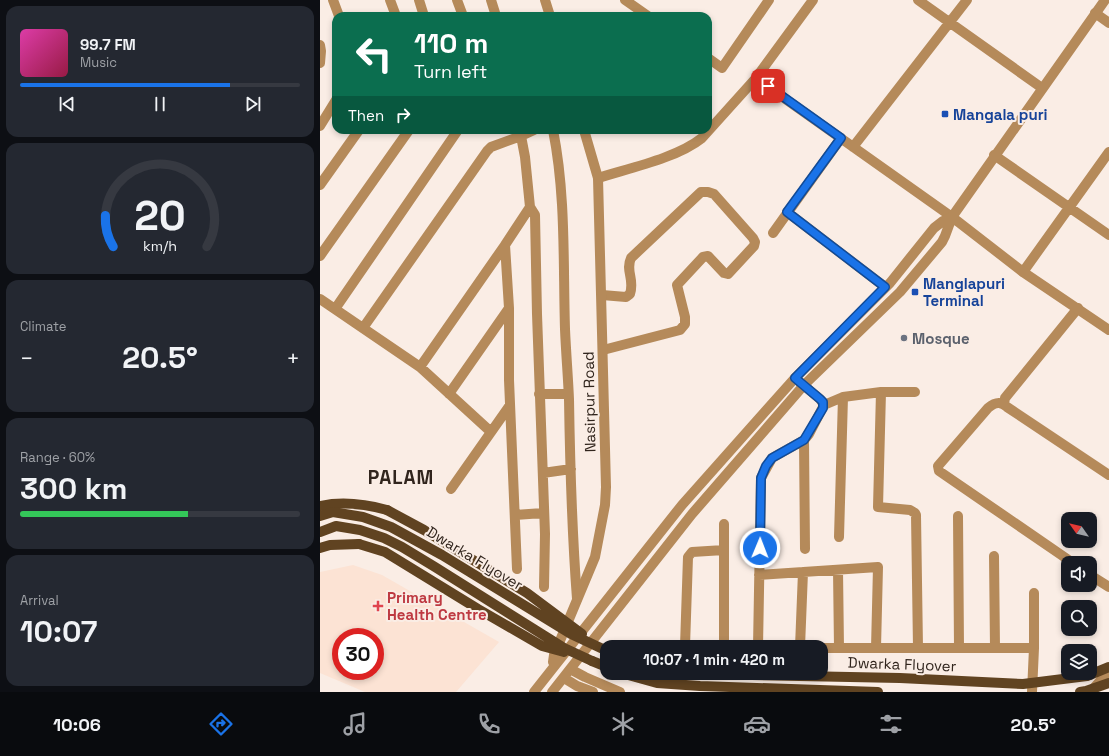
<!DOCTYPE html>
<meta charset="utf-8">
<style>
body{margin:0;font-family:"Space Grotesk",sans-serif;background:#242831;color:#f1f3f6;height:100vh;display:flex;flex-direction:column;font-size:15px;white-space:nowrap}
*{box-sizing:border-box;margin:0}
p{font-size:13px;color:#9ea1a6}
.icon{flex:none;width:22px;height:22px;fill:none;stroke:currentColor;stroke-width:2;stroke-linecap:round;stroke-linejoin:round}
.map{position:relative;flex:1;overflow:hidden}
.details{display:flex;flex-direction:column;gap:6px;padding:6px;background:#0d0f14;width:320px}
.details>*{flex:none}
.hud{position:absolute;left:12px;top:12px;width:380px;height:122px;border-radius:12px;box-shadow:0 2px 6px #0003;background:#0b6e4f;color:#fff;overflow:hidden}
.needle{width:26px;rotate:304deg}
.buttons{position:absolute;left:741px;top:512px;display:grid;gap:8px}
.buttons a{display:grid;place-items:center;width:36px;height:36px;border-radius:8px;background:#171b24;box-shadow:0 2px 6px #0003;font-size:20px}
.speed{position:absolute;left:12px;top:628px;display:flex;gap:8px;font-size:20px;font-weight:700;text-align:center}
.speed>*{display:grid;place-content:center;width:52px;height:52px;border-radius:50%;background:#171b24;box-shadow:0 2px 6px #0003;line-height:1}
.speed .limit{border:6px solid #d22;background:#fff;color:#111}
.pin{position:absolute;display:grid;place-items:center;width:34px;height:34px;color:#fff;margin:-17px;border-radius:8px;box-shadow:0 2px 6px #0006}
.me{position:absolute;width:44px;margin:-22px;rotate:1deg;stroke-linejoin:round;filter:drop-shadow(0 0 3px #0008)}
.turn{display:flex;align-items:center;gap:14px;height:84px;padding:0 16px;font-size:18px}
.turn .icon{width:52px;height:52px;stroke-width:2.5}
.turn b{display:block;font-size:28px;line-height:34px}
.then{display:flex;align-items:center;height:38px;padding:0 16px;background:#0003;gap:8px;font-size:15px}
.big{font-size:30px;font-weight:800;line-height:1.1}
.details .card{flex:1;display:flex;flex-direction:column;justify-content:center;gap:6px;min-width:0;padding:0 14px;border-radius:12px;background:#242831}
.details .dial{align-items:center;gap:0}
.dial svg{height:104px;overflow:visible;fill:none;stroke:#363941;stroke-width:7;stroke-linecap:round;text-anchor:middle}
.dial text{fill:#f1f3f6;stroke:none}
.song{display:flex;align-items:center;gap:12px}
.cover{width:48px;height:48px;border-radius:6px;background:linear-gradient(135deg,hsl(320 70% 55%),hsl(340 70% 35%))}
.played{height:4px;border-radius:2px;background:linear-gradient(90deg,#1a73e8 75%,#363941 75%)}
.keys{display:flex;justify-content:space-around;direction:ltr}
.heat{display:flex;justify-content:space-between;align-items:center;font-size:22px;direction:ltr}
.charge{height:6px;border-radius:3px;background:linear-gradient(90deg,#34c759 60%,#363941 0)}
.trip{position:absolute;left:280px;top:640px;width:228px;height:40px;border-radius:12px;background:#171b24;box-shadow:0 2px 6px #0003;font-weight:800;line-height:40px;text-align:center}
.menu{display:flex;height:64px;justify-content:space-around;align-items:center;background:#090b0e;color:#9ea1a6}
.menu .icon{width:28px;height:28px}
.menu .selected{color:#1a73e8}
.menu b{font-size:18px;color:#f1f3f6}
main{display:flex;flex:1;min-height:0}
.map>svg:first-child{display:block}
.built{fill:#fce3d4;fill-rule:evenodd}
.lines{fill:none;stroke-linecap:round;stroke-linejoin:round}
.minor{stroke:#b58a5a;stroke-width:10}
.tertiary{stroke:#b58a5a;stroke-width:10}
.primary{stroke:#604321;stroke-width:10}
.primary-bridge{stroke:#604321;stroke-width:10}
.route-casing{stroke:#114b97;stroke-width:10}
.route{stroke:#1a73e8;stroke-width:7}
.transit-dot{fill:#1a4fb4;stroke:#faede5;stroke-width:1.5}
.worship-dot{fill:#6b7280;stroke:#faede5;stroke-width:1.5}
.health-dot{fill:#e0444e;stroke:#faede5;stroke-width:1.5}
.labels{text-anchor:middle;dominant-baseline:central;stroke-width:4;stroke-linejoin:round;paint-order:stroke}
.transit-label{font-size:15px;font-weight:bold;fill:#164399;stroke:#faede5;text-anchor:start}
.worship-label{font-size:15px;font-weight:bold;fill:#5b616d;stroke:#faede5;text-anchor:start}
.street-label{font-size:15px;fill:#31251d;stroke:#faede5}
.health-label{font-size:15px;font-weight:bold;fill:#be3a42;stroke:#faede5;text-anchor:start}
.district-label{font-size:19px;font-weight:bold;letter-spacing:1px;fill:#31251d;stroke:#faede5}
</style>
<main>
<section class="details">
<div class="card">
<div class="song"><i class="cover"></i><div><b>99.7 FM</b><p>Music</p></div></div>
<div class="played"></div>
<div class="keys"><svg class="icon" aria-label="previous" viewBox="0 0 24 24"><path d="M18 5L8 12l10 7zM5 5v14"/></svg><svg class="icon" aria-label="pause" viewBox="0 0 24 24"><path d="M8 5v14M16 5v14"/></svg><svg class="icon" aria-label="next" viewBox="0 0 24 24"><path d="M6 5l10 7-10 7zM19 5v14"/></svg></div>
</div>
<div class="card dial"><svg viewBox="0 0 100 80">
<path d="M14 69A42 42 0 1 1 86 69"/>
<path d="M14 69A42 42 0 0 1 8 45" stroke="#1a73e8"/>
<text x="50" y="56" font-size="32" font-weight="700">20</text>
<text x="50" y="72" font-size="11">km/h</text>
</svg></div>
<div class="card"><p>Climate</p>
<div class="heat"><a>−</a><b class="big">20.5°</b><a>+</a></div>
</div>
<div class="card"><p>Range · 60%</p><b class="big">300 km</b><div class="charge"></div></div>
<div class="card"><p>Arrival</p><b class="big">10:07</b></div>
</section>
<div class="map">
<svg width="789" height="692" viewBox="0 0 789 692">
<rect width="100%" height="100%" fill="#faede5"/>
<path class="built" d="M33 565 62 575 179 642 136 692H45L0 673V572ZM21 637H55V671H21Z"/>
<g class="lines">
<path class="minor" d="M13 0 19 16
M70 0 76 16
M99 0 104 16
M137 0 143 16
M171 0 176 16
M305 0 328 16
M598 0 722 88
M775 13 789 23
M0 45 1 51 0 63
M388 58 402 68 449 0
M436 78 632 217
M0 126 16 100
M233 130C246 195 243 263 245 329 246 353 248 376 249 399 250 465 252 532 257 599
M533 147 647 0
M674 155 789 235
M278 178C310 168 357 158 382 138L436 78 493 0
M0 185 39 130
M210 207 215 215 217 314 225 534 224 587
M467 212 565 287
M453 233 521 138
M0 256 89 130
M703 272 789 152
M282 295 306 297 310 294C315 279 305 271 311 258L381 192H388L394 194 433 238 435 242 434 246 408 274 404 273 388 256 383 257 357 285 365 317V324L360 330 283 350
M0 299 100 367 171 432
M15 309 138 130
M43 328 167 151 171 147 201 136
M100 367 185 245
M561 392 558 507 590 510 595 513 596 515 598 648
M129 394 189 308
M219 394H248
M684 404 685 398 758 308
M504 405 523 397 561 392H595
M484 440 485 549
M223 473 251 469
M131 489 190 405
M195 515 223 513
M638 516 639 648
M404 524V647
M519 537 523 397
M674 556 675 648
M753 563 619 471 618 466 668 408C675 402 681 401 687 407L789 475
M197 569 189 380V308L185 245 210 207 205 157 201 136 214 130
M518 570 519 648
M439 575 558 567 556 648
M770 575 789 587
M332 646 409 647
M365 646 368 557 372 552 404 550
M438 647 441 478 452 458 484 440 489 434 504 405 500 399 475 378
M480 647 483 572
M501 648H714
M712 692 714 648V593"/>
<path class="tertiary" d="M225 0 230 16
M632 217 703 272 789 330
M235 665 233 662 234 655 275 557 285 505 286 487 278 178 264 130
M250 669 265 677 300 692
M244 678 257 686 273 692
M772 690 789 671
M214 692 362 505 475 378 570 283 614 228 623 221 632 217
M232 692 372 514 484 385 580 292 622 242 625 236 632 217 785 0"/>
<path class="primary" d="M0 506C23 501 45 504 67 510
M0 548 10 545 39 544
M272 661 287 667
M301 673 337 683 380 686 558 692"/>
<path class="primary-bridge" d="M67 510 104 530 207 593 262 634
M0 516 13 512 43 517 71 527 122 555 251 634 285 650
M0 532 16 526 40 530 64 538 82 547 115 567 244 648 272 661
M39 544 65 552 158 609 222 646 244 652
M372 673 385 674 580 678 703 684 767 676 789 667
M760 692 766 691 789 683"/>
</g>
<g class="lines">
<g class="route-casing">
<path id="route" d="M440 548 441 478 446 466 452 458 484 440 503 408V402L500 399 475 378 565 287 467 212 521 138 448 86"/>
</g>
<use href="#route" class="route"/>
</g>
<g class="transit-dot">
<rect x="621" y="110" width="8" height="8" rx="2"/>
<rect x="591" y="288" width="8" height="8" rx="2"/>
</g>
<circle class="worship-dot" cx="584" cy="338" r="4"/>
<path class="health-dot" d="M56 600h4v4h4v4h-4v4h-4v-4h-4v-4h4z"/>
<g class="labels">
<g class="transit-label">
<text x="633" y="114">Mangala puri</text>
<text x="603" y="283">Manglapuri<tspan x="603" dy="17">Terminal</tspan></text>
</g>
<g class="worship-label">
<text x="592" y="338">Mosque</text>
</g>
<g class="street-label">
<text transform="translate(269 402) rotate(-91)">Nasirpur Road</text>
<text transform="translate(155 558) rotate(31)">Dwarka Flyover</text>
<text transform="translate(582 664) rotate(2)">Dwarka Flyover</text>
</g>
<g class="health-label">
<text x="67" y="597">Primary<tspan x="67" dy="17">Health Centre</tspan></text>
</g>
<g class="district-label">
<text x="81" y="477">PALAM</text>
</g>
</g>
</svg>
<div class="buttons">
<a><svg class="needle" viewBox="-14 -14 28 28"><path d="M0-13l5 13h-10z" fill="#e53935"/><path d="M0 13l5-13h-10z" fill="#9ea1a6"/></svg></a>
<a><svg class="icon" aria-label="sound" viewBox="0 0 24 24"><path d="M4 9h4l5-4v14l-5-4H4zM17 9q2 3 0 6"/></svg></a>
<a><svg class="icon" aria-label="search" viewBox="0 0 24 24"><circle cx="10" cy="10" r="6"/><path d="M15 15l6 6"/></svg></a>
<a><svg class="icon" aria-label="layers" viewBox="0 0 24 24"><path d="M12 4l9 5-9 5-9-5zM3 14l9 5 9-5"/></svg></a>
</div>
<div class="speed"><div class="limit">30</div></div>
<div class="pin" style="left:448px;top:86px;background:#d93025"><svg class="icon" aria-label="arrive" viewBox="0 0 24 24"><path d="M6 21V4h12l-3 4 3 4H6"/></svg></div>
<svg class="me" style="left:440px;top:548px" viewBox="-20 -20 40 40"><circle r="17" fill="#1a73e8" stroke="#fff" stroke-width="3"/><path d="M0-11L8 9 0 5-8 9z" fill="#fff"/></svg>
<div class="trip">10:07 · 1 min · 420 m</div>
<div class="hud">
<div class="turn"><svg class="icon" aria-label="left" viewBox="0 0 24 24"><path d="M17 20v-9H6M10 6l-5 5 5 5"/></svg><div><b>110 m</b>Turn left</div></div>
<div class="then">Then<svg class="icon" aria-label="right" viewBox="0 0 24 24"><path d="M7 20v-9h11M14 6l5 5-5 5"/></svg></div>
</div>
</div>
</main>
<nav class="menu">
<b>10:06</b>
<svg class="icon selected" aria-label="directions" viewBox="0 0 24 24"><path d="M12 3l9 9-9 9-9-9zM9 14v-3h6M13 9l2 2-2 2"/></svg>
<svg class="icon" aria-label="music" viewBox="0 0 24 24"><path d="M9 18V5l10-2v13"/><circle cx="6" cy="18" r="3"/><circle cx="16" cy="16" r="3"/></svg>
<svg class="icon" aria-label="phone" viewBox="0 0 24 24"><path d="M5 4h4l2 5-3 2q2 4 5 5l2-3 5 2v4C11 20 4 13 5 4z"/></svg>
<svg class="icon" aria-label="climate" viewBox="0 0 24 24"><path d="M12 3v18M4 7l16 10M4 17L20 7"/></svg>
<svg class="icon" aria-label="car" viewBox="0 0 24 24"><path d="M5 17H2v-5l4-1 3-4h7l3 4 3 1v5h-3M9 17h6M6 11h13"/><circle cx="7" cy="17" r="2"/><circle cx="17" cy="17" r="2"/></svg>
<svg class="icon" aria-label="filters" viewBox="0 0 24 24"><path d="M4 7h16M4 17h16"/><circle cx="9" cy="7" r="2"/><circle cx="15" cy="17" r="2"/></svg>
<b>20.5°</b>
</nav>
